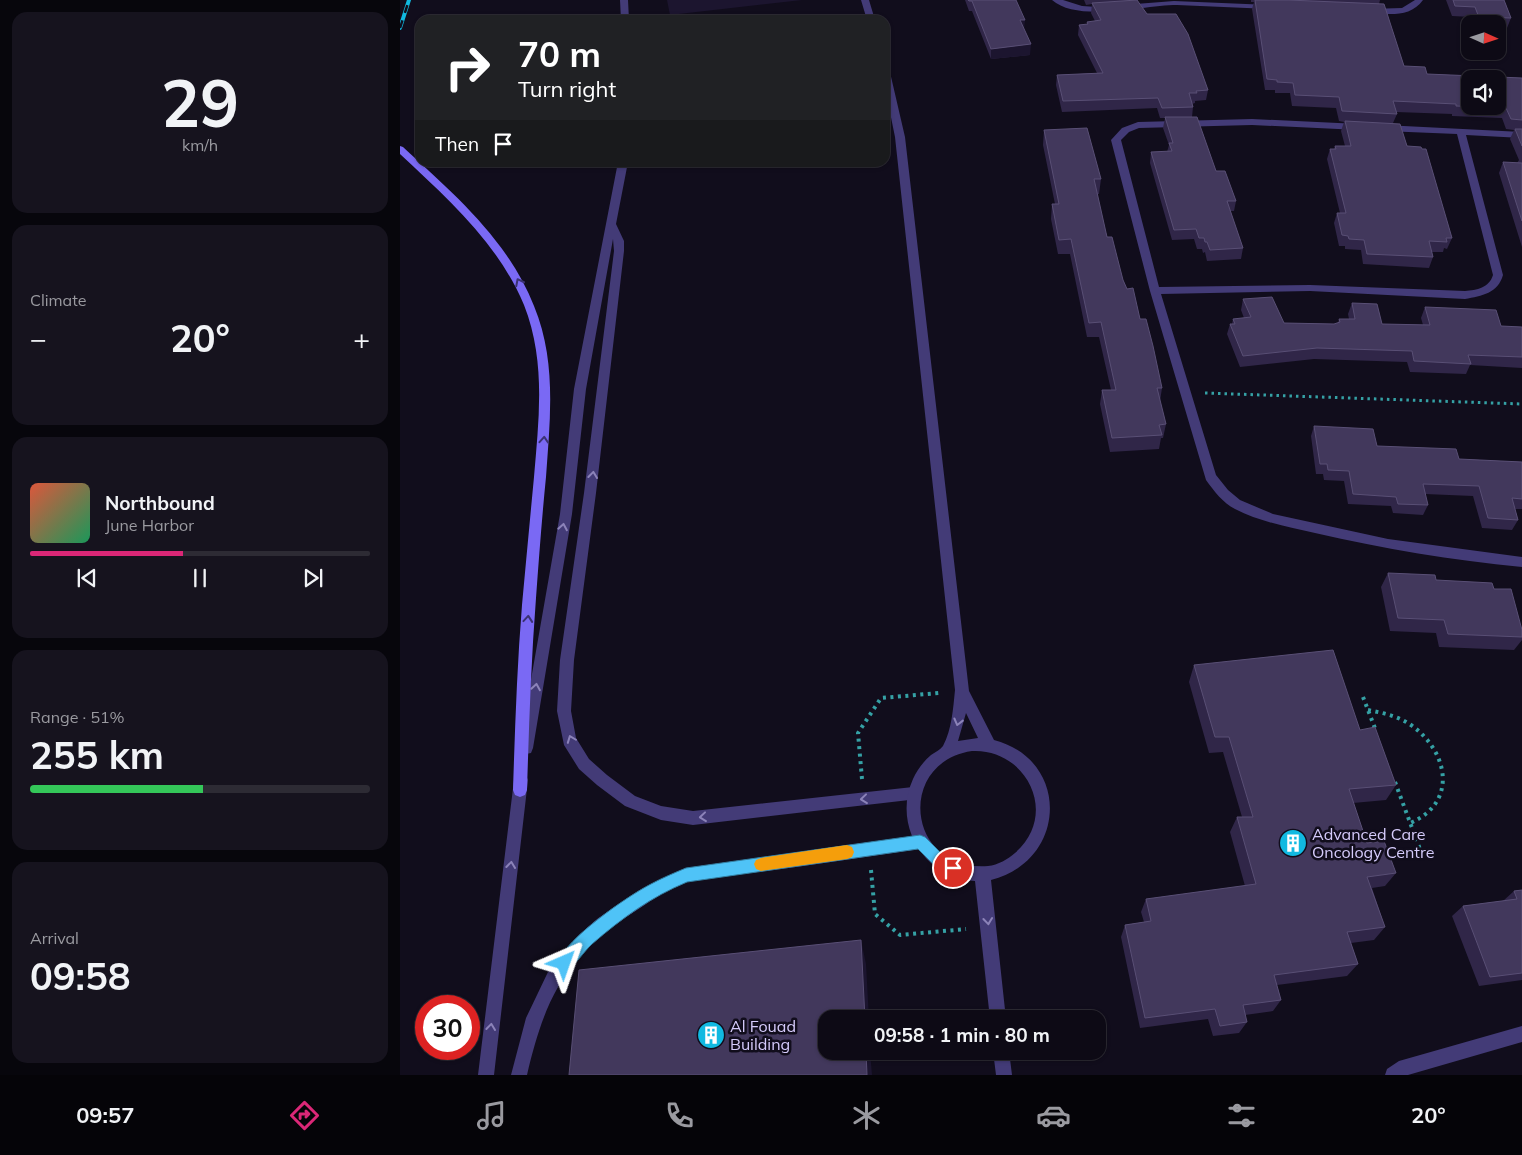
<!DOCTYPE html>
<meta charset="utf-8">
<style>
body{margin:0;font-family:Mulish,sans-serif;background:#16131e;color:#f1f3f6;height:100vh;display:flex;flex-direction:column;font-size:19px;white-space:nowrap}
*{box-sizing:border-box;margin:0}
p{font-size:16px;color:#9a9aa0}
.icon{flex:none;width:28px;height:28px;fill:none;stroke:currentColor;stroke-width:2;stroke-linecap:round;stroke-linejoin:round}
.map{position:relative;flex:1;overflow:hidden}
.drawer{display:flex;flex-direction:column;gap:12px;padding:12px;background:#07060c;width:400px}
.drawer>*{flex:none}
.top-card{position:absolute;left:15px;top:15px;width:475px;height:152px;border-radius:15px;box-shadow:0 1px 4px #0004,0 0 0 1px #2d2b34;background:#202124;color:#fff;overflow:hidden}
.needle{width:32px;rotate:93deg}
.buttons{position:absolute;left:1061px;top:15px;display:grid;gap:10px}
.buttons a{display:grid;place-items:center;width:45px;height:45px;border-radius:10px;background:#0d0a15;box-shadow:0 1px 4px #0004,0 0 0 1px #2d2b34;font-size:25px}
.speed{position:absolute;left:15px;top:995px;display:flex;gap:10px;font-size:25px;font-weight:700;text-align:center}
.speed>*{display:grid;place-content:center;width:65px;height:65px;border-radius:50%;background:#0d0a15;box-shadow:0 1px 4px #0004,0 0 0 1px #2d2b34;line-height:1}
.speed .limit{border:8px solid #d22;background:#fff;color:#111}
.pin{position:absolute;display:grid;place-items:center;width:42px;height:42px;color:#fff;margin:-21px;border:2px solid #fff;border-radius:50%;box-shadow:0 1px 5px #0007}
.me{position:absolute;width:55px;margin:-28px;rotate:43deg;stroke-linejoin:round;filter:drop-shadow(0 0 4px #0008)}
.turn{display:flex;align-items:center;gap:18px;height:105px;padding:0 20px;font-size:22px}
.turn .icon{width:65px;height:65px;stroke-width:2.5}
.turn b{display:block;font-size:35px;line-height:42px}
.then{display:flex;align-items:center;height:48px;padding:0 20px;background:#0003;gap:10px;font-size:19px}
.big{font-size:38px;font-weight:700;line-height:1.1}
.drawer .card{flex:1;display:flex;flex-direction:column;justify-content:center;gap:8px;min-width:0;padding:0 18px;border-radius:15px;background:#16131e}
.drawer .dial{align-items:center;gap:0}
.dial b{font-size:65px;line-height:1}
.song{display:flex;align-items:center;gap:15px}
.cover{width:60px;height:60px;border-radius:8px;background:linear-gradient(135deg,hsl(10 70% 55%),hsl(150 70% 35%))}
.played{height:5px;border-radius:2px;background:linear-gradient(90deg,#db2777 45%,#2d2b34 45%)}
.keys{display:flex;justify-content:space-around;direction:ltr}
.heat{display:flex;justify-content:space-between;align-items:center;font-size:28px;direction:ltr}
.charge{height:8px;border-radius:4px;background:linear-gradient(90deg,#34c759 51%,#2d2b34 0)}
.trip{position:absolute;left:418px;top:1010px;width:288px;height:50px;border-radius:15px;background:#0d0a15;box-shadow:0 1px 4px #0004,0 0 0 1px #2d2b34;font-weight:700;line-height:50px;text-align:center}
.tabs{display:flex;height:80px;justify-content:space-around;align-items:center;background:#050408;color:#9a9aa0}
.tabs .icon{width:35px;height:35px}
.tabs .on{color:#db2777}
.tabs b{font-size:22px;color:#f1f3f6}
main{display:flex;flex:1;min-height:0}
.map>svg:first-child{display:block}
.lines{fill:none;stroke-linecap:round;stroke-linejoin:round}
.path-far1{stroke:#35a1a5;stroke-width:3;stroke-dasharray:2.5 4;stroke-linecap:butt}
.path{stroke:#35a1a5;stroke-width:4;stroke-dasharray:3 4.5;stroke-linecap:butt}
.minor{fill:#433b77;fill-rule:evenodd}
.tertiary{fill:#433b77;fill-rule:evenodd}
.secondary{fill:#7a69f4;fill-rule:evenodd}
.rail-casing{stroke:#11b9e1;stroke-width:4}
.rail{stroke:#110d1c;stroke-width:2.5;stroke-dasharray:8;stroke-linecap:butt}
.wall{fill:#302648}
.shaded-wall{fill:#1c152f}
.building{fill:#42385c;stroke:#594f75;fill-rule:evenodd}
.oneway{stroke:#3b3272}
.oneway2{stroke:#8c83b9}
.route{fill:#4fc3f7;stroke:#337fa1}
.slow{fill:#f59e0b}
.labels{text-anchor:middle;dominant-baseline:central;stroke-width:5;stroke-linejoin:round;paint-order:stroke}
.near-poi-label{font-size:16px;fill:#d5cbfb;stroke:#110d1c;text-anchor:start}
</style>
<main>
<section class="drawer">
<div class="card dial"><b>29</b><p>km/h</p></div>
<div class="card"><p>Climate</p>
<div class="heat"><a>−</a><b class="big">20°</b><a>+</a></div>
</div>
<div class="card">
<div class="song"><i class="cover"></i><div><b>Northbound</b><p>June Harbor</p></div></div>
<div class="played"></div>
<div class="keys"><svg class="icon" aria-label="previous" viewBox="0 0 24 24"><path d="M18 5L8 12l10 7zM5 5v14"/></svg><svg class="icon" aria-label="pause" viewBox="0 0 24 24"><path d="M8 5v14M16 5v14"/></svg><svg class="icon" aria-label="next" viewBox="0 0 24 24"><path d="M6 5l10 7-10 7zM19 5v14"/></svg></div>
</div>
<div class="card"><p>Range · 51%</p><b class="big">255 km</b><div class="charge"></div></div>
<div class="card"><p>Arrival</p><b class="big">09:58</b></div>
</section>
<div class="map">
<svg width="1122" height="1075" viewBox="0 0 1122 1075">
<rect width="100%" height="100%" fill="#110d1c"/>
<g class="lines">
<path class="path-far1" d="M805 393 1122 404"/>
<path class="path" d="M963 697 976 731
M968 710C983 713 998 716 1011 725 1049 752 1058 803 1010 823
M462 779 458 733 481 698 539 693
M995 782 1021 852
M471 870 475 914 500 935 566 929"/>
<path class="minor" d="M220 0H228L229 20H221Z
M652 0H663L682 6 697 7 774 1 870 5 874 7 870 9C839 8 808 6 777 5 744 5 678 23 652 0Z
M1015 0H1023C1010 18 989 14 969 13L965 11 969 9 1002 8Z
M852 119 959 124 964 127 959 130 852 125 739 128 729 132 721 140 759 287 910 285 1065 291C1077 290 1089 288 1093 275L1057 134 984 131 979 128 984 125 1122 132V138L1066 135 1103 275C1098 293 1082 296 1065 299L910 291 761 294 816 475 828 490 840 500 873 514 988 539 1122 557V567C1052 560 984 549 915 533 889 527 860 522 835 509 823 503 814 491 806 480L750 291 711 140 722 128 738 122Z
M218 162H228L216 224 224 241V251L196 493 174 660 171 711 176 738 189 759 207 775 235 796 261 806 293 811 513 787 518 789 520 794 518 799 293 825 261 820 225 806 197 785 179 769 164 745 157 711 160 660 184 493 214 251 213 239 186 389 172 514 133 748 131 753 126 754 121 753 119 748 160 514 174 389Z
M121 773 126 775 128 780 94 1075H78L114 780 116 775Z
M520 835 525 837 528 842 525 847 520 849C466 857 412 865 358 872 337 875 307 876 287 882 269 888 252 900 237 910 167 954 145 997 127 1075H111L126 1018 148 972 179 935 197 919 238 891 286 868Z
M1122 1026V1042L1008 1075H985L987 1069 999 1061Z"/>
<path class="tertiary" d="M461 0H469L475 20H467Z
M485 65 489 68 505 137 569 691 594 740C671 760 667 861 591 880L606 1019H590L575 881C525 879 492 825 513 779 517 770 523 762 531 755 535 752 540 750 543 746 552 729 553 709 555 690L495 137 485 88ZM566 713 578 738 558 741ZM572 751C626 748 660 814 615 853 608 859 598 865 588 866 506 872 496 762 572 751Z
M593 1051H609L612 1075H596Z"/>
<path class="secondary" d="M0 146 3 147C54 194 108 240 134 306 157 362 150 419 146 477 142 517 139 557 136 598 131 662 129 726 127 790L125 795 120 797 115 795 113 790C115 728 117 666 122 605 126 562 130 519 134 477 139 418 146 361 124 305 98 243 48 199 0 154Z"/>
<g class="rail-casing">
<path id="rail" d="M0 28 9 0"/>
</g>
<use href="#rail" class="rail"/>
</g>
<path class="wall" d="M565 0H616L624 29 630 55 591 59 572 11H569Z
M684 0H737L747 14 808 90 806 100 795 101V103L792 104 793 107 792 117 816 171 836 201 834 211H830L843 248 841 259 807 261 805 252 803 253 802 249H797L794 239 772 240 750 163 751 152H767L769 145 763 128 765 118H760L757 108 662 112 656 85 657 75 697 73 678 35 679 25 687 24V22L695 21 691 13 692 4 686 5Z
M851 0H980L979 4 1004 66 1027 74 1122 78V247L1099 173 1103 162 1117 163 1119 160 1110 139 1114 130 1106 129 1102 118 1052 116V114L996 112 997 114 993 123 1007 146 1052 238 1047 249 1044 248 1043 252H1032L1033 257 1029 268 963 264 961 250 945 249V246H939L934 223 937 213H940L927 159 930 149H934L935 146H945L941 131 944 122 939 121 936 108 892 106 890 93H875V90H865L852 9 854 2H851Z
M1046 0H1104L1111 18 1107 28H1098V24H1075L1072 17 1052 16Z
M644 130 701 179 699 194H697L707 237 723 280 740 319 762 388 760 401 766 424 763 438H761L759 449 710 452 700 404 702 390H711L699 337H687L670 254H658L651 219 652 204H655L643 145Z
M843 299 884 323 934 324 938 323 939 319H949L948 314 952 303 982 324 1023 325 1021 318 1025 307 1101 326 1122 327V368L1070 365 1066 374 1010 372 1007 362 914 359 840 367 827 334 830 324H832L833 319 844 318 841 310Z
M914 426 977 446 1059 459 1122 462V509H1115L1118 520 1112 530 1082 528 1073 496 1025 494 1028 505 1023 515 993 513 991 506 948 504 944 481 924 480 923 474H916L911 436Z
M988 573 1094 589 1122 630V640L1114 650 1039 647 1036 633 990 631 981 587Z
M794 665 960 730 996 785 986 800 953 803 967 843 996 873 985 886 972 888 985 927 974 940 951 943 958 964 947 976 877 985 881 1000 873 1011 845 1015 847 1022 839 1033 813 1036 808 1019 740 1028 721 937 725 925 744 922 741 912 746 899 845 886 830 832 837 817H842L823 752 809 753 789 682Z
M1122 890V980L1079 986 1052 916 1063 906 1103 901 1114 891Z"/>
<path class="shaded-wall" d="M267 0H402L270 15Z
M620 20H625L624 30Z
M631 44 630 55 591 59V49Z
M461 940 466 964 469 1019H465Z
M466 1051H470L472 1075H467Z"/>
<path class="building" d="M568 0H616L625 20H620L631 44 591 49 572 1H569Z
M737 0 747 14H776L788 34 808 90 796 91 797 93H789L793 107 762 108 758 98 663 101 657 75 703 73 679 25 688 24 687 22 701 20 692 3Z
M855 0H888L984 4 1004 66 1025 67 1027 74 1122 78V120L1111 119 1106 108 1056 106V104L993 101 997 114 942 111 939 97 895 95 893 83 877 82V80L867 79ZM1070 79H1098V106H1070Z
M1053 0H1104L1111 18 1084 17 1083 15H1078L1075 7 1055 6Z
M765 117H797L816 171H825L836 201H827L843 248 810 250 807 242H805L804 238H799L796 229 774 230 751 152 772 151 769 143H773Z
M945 121 1000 124 1007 146 1021 147 1022 149H1026L1052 238H1046L1047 242 1029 241 1033 257 967 254 964 240 949 239 948 236 942 235 937 213H946L930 149H936L935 146H951Z
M687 128 701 179H694L707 237H712L723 280 727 289 733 288 740 319H746L753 346 762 388H757L766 424 759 425 762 435 712 438 702 390H716L701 322 689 323 671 239 659 240 652 204H659L644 130Z
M1115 129H1122V146Z
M1103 162 1122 163V221Z
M872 297 884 323 934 324 940 322 939 319H955L952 303 977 304 982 324 1030 325 1025 307 1096 310 1101 326 1122 327V357L1068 355 1071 364 1014 361 1012 351 917 348 843 356 830 324H835L833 319 851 317 843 299Z
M914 426 973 429 977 446 1056 449 1059 459 1122 462V499L1112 498 1118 520 1088 518 1079 486 1023 484 1028 505 998 504 996 497 953 494 949 471 928 470 927 464H920Z
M988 573 1035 575 1036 580 1092 583 1094 589H1111L1122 630V637L1048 634 1044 620 998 618Z
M933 650 960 730 975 727 996 785 949 789 967 843 984 841 996 873 967 877 985 927 947 932 958 964 874 975 881 1000 843 1005 847 1022 820 1026 815 1009 745 1018 725 925 751 921 746 899 856 884 837 817H853L829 737H815L794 665Z
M1122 890V973L1090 977 1063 906 1117 899 1114 891Z
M461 940 465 1019H426V1051H466L467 1075H169L179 970Z"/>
<defs><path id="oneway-chevron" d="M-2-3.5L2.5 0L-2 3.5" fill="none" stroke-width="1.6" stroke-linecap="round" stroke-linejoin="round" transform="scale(1.25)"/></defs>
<g class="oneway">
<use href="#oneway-chevron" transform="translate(119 282) rotate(-117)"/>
<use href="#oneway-chevron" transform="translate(144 440) rotate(-86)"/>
<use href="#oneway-chevron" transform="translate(128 619) rotate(-85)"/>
</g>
<g class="oneway2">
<use href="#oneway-chevron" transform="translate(193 475) rotate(-83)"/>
<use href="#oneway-chevron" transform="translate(163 527) rotate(-80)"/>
<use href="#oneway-chevron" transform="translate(136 687) rotate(-81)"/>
<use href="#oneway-chevron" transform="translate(558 722) rotate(104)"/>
<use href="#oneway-chevron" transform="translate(171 739) rotate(-111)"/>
<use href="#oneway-chevron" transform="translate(464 799) rotate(174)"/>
<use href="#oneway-chevron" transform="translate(303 817) rotate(174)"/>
<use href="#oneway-chevron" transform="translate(111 865) rotate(-83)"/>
<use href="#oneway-chevron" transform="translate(588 921) rotate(84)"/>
<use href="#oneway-chevron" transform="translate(91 1027) rotate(-83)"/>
</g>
<path class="route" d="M520 835 525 837 545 857 558 863 560 868 558 873 553 875 535 866 518 849 287 882C251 897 222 918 192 944 183 952 176 966 164 971L159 968 157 963C167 938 226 897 251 884 262 878 274 873 286 868Z"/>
<path class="slow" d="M447 845 452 847 454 852 452 857 447 859 361 871 356 869 354 864 356 860 361 858Z"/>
<defs>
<g id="building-disc" transform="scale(1.4375)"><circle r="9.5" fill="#11b9e1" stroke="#110d1c"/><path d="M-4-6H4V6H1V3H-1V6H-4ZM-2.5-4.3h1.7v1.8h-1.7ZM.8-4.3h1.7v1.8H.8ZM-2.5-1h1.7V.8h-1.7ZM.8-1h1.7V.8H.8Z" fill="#fff"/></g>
</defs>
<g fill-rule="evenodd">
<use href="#building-disc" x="893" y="843"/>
<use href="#building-disc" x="311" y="1035"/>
</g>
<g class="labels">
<g class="near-poi-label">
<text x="912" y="834">Advanced Care<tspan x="912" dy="18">Oncology Centre</tspan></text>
<text x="330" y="1026">Al Fouad<tspan x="330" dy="18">Building</tspan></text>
</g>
</g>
</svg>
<div class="buttons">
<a><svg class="needle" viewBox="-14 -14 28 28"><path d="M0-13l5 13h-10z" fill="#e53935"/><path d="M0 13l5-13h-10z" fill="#9a9aa0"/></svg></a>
<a><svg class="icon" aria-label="sound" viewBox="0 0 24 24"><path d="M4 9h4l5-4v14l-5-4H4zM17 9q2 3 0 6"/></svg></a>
</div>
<div class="speed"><div class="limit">30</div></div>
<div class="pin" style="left:553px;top:868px;background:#d93025"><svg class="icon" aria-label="arrive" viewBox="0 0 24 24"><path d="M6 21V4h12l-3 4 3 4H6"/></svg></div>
<svg class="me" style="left:164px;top:963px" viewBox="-20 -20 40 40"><path d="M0-17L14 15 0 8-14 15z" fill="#4fc3f7" stroke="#fff" stroke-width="4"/></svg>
<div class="trip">09:58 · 1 min · 80 m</div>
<div class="top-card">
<div class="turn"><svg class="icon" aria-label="right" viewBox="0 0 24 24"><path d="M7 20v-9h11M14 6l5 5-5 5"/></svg><div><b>70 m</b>Turn right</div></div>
<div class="then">Then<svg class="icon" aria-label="arrive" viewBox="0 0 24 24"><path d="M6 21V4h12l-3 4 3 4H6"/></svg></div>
</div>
</div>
</main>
<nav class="tabs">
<b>09:57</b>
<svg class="icon on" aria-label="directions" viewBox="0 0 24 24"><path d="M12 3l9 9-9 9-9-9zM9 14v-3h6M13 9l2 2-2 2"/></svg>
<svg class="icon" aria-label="music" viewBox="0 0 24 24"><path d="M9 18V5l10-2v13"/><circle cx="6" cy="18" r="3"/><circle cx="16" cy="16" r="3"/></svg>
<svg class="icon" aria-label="phone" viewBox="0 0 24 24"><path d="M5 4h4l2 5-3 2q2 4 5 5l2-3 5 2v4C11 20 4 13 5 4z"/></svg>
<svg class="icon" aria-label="climate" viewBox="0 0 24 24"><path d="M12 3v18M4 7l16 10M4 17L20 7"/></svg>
<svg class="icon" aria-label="car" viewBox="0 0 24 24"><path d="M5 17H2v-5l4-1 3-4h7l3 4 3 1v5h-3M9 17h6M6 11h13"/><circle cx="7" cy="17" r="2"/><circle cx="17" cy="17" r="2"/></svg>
<svg class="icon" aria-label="filters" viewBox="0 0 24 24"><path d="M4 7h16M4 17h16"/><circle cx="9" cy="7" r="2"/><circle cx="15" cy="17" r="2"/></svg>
<b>20°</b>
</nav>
